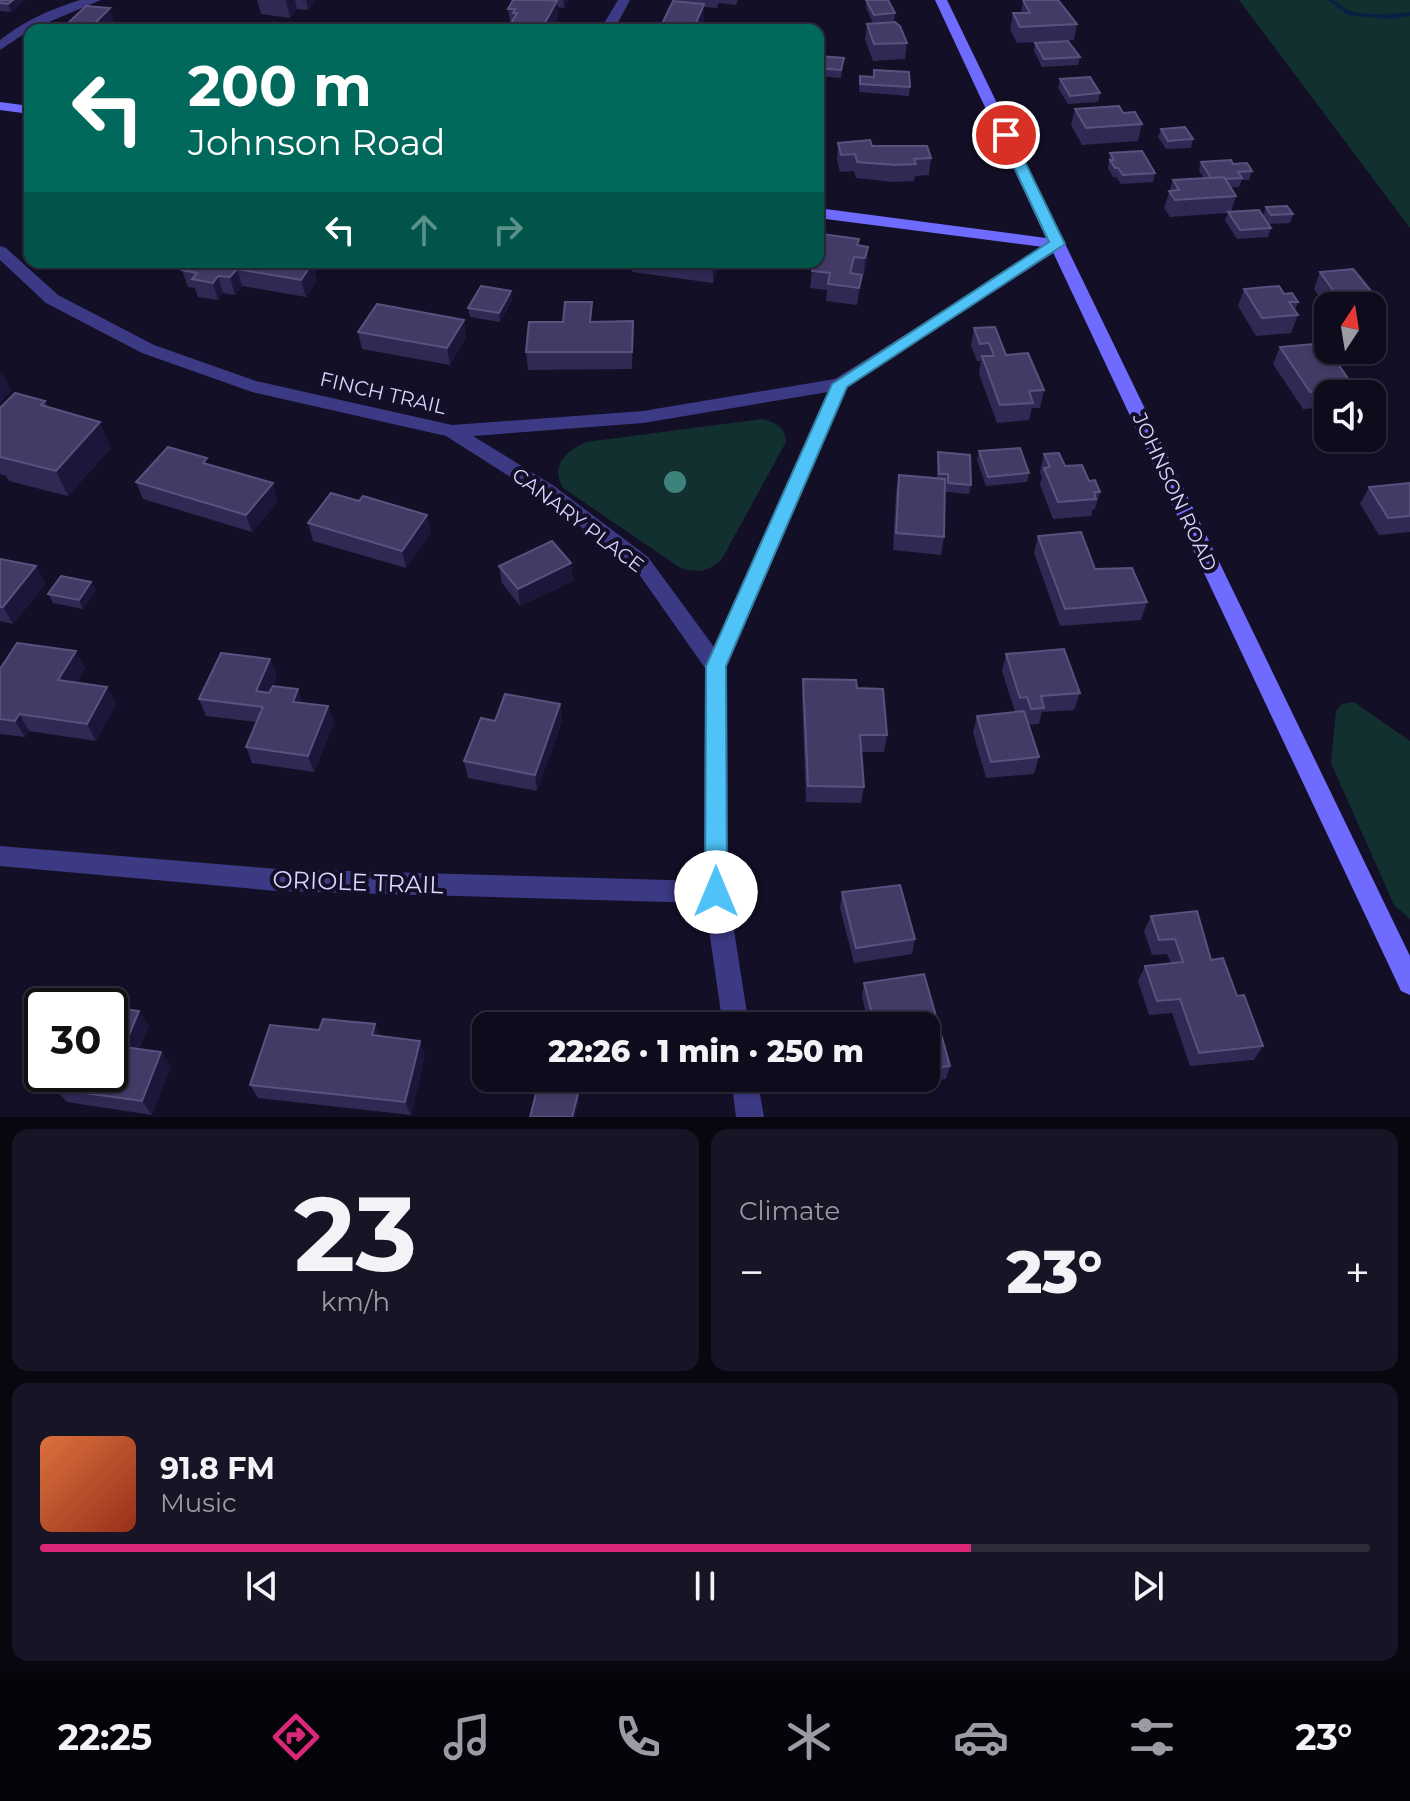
<!DOCTYPE html>
<meta charset="utf-8">
<style>
body{margin:0;font-family:Montserrat,sans-serif;background:#171425;color:#f1f3f6;height:100vh;display:flex;flex-direction:column;font-size:30px;white-space:nowrap}
*{box-sizing:border-box;margin:0}
p{font-size:26px;color:#9b9ba3}
.icon{flex:none;width:44px;height:44px;fill:none;stroke:currentColor;stroke-width:2;stroke-linecap:round;stroke-linejoin:round}
.map{position:relative;height:1117px;overflow:hidden}
.details{display:flex;flex-direction:column;gap:12px;padding:12px;background:#08060f;flex:1}
.details>*{flex:none}
.guide{position:absolute;left:24px;top:24px;width:800px;height:244px;border-radius:16px;box-shadow:0 2px 6px #0004,0 0 0 2px #2e2b3b;background:#00695c;color:#fff;overflow:hidden}
.needle{width:52px;rotate:12deg}
.tools{position:absolute;left:1314px;top:292px;display:grid;gap:16px}
.tools a{display:grid;place-items:center;width:72px;height:72px;border-radius:16px;background:#0e0b1c;box-shadow:0 2px 6px #0004,0 0 0 2px #2e2b3b;font-size:40px}
.speed{position:absolute;left:24px;top:988px;display:flex;gap:16px;font-size:40px;font-weight:700;text-align:center}
.speed>*{display:grid;place-content:center;width:104px;height:104px;border-radius:50%;background:#0e0b1c;box-shadow:0 2px 6px #0004,0 0 0 2px #2e2b3b;line-height:1}
.speed .limit{border:4px solid #111;border-radius:12px;background:#fff;color:#111}
.pin{position:absolute;display:grid;place-items:center;width:68px;height:68px;color:#fff;margin:-34px;border:4px solid #fff;border-radius:50%;box-shadow:0 2px 8px #0007}
.me{position:absolute;width:88px;margin:-44px;rotate:0deg;stroke-linejoin:round;filter:drop-shadow(0 0 6px #0008)}
.turn{display:flex;align-items:center;gap:28px;height:168px;padding:0 32px;font-size:36px}
.turn .icon{width:104px;height:104px;stroke-width:2.5}
.turn b{display:block;font-size:56px;line-height:68px}
.lanes{display:flex;align-items:center;height:76px;padding:0 32px;background:#0003;justify-content:center;gap:40px;direction:ltr}
.lanes .off{opacity:.35}
.big{font-size:60px;font-weight:800;line-height:1.1}
.details .card{flex:1;display:flex;flex-direction:column;justify-content:center;gap:12px;min-width:0;padding:0 28px;border-radius:16px;background:#171425}
.details .dial{align-items:center;gap:0}
.dial b{font-size:104px;line-height:1}
.song{display:flex;align-items:center;gap:24px}
.cover{width:96px;height:96px;border-radius:12px;background:linear-gradient(135deg,hsl(20 70% 55%),hsl(10 70% 35%))}
.played{height:8px;border-radius:4px;background:linear-gradient(90deg,#db2777 70%,#2e2b3b 70%)}
.keys{display:flex;justify-content:space-around;direction:ltr}
.heat{display:flex;justify-content:space-between;align-items:center;font-size:44px;direction:ltr}
.details .tiles{flex:1;display:grid;gap:12px;grid-template-columns:1fr 1fr}
.card:last-child{grid-column:span 2}
.trip{position:absolute;left:472px;top:1012px;width:468px;height:80px;border-radius:16px;background:#0e0b1c;box-shadow:0 2px 6px #0004,0 0 0 2px #2e2b3b;font-weight:800;line-height:80px;text-align:center}
.menu{display:flex;height:128px;justify-content:space-around;align-items:center;background:#06040b;color:#9b9ba3}
.menu .icon{width:56px;height:56px}
.menu .active{color:#db2777}
.menu b{font-size:36px;color:#f1f3f6}
.map>svg:first-child{display:block}
.green{fill:#12302f}
.lines{fill:none;stroke-linecap:round;stroke-linejoin:round}
.stream{fill:#0a1f44;fill-rule:evenodd}
.street{fill:#3d3a85;fill-rule:evenodd}
.secondary{fill:#6f6bff;fill-rule:evenodd}
.tree{fill:#3d827b}
.wall{fill:#312854}
.shaded-wall{fill:#1d163a}
.building{fill:#433a66;stroke:#5a527e;stroke-width:2}
.route{fill:#4fc3f7;stroke:#337fa1;stroke-width:2}
.labels{text-anchor:middle;dominant-baseline:central;stroke-width:8;stroke-linejoin:round;paint-order:stroke}
.street-label{font-size:20px;fill:#d9d4ff;stroke:#130f26}
.near-street-label{font-size:24px;fill:#d9d4ff;stroke:#130f26}
</style>
<div class="map">
<svg width="1410" height="1117" viewBox="0 0 1410 1117">
<rect width="100%" height="100%" fill="#130f26"/>
<path class="green" d="M1240 0H1410V228L1239 0Z
M762 419C775 422 786 427 786 442L723 557C712 572 695 574 679 567L563 488C550 466 566 451 586 442Z
M1354 702 1410 741V919L1394 905 1331 763 1336 711 1342 704Z"/>
<g class="lines">
<path class="stream" d="M1328 0C1340 0 1341 8 1351 11 1365 16 1395 14 1410 12V16L1389 19 1348 15Z"/>
<path class="street" d="M80 0H101L30 30 0 50V40C24 21 51 9 80 0Z
M618 0H630L614 30H600Z
M1057 239 1063 241V247L847 387 727 666 728 892 749 1026H723L705 903 277 891 0 866V846L277 869 704 881 705 668 634 567 540 496 446 436 252 392 142 353 46 303 0 260V246L6 248 58 295 154 345 256 381 452 425 643 411 835 379ZM828 392 714 647 648 557 554 486 473 436 643 423Z
M731 1078H757L764 1117H736Z"/>
<path class="secondary" d="M935 0H947L1410 956V995L1401 991 1051 248 818 218V208L1046 238Z
M0 102 30 106V114L0 110Z"/>
</g>
<circle class="tree" cx="675" cy="482" r="11"/>
<path class="wall" d="M0 0H25L11 12 0 11Z
M257 0H314L315 2 308 10 297 9 290 18 261 14Z
M513 0H568L564 8 557 7 558 17 551 30H509L511 25 508 9Z
M679 0H738L736 5 719 3 717 8 704 7V20L700 30H659Z
M866 0 895 13 894 21 873 23 866 8Z
M1023 0 1077 24 1074 40 1017 43 1010 30 1013 13H1021Z
M867 24 907 43 905 59 873 61 865 40Z
M1035 43 1080 57 1078 65 1042 67 1034 51Z
M818 56 844 58 841 78 818 76Z
M874 70 910 87 909 96 859 92 860 76 874 77Z
M1060 79 1100 93 1098 102 1068 104 1058 88Z
M1075 109 1123 113 1142 124 1138 141 1082 145 1071 125Z
M1161 129 1193 139 1191 148 1166 149 1158 137Z
M838 143 872 146 931 158 929 175 915 176 914 181 893 182 856 178 854 171 840 172 837 160Z
M1110 153 1155 173 1153 182 1121 184 1116 177H1113L1108 168Z
M1201 162 1233 164 1252 171 1249 180H1242L1239 187H1231L1236 196 1231 212 1263 216 1266 207 1293 214 1290 223 1268 224 1271 228 1268 237 1237 239 1225 220 1228 213 1170 217 1164 208 1173 180 1204 178 1199 171Z
M859 239 858 246 868 247 867 264 864 275H862L857 305 826 301 827 290 810 288 812 271Z
M189 262 317 280 306 297 242 286 235 295 223 293 218 300 198 297 195 288 188 287 182 270Z
M632 262H720L713 283 632 272Z
M1320 272 1376 297 1372 306H1328V310L1314 289Z
M1244 289 1284 294 1298 302 1295 310 1298 315 1291 333 1256 336 1238 306Z
M512 300 500 322 470 317 468 308Z
M464 320 466 337 450 365 362 349 358 332Z
M633 321 632 369 528 370 526 352 593 322Z
M974 328 1006 355 1044 390 1040 408H1032L1029 420 997 423 979 374 981 361H977L971 346Z
M1280 347 1354 388 1351 394H1328V407L1303 409 1273 364Z
M45 401 48 407 111 448 68 496 9 481 6 476 0 474V408Z
M979 451 1029 473 1027 482 986 486 977 460Z
M938 452 971 485 969 494 946 492 945 483 944 537 941 555 893 550 896 492 899 475 937 478V461Z
M1044 454 1089 481 1100 492 1095 509H1093L1091 516 1053 519 1040 485 1042 477 1040 472Z
M209 465 278 501 252 532 143 499 136 482Z
M1410 483V532L1379 535 1360 504 1369 487Z
M359 501 427 515 431 532 406 568 313 541 308 523Z
M1038 536 1095 569 1147 602 1141 620 1060 626 1034 553Z
M0 559 36 566 45 584 13 624 0 621Z
M571 563 573 581 520 606 502 583 499 566Z
M91 582 96 590 83 609 53 603 48 594Z
M1006 654 1080 693 1074 710 1042 712 1039 724 1029 725 1039 757 1034 774 986 778 973 732 977 716 1015 712 1002 671Z
M85 668 76 683 107 687 116 704 96 741 29 731 25 737 0 734V669Z
M277 675 269 693 303 703 328 706 334 723 314 772 252 763 246 747 257 722 206 716 199 699Z
M803 679 857 688 887 735 884 752H861L864 787 861 803 806 802 802 696Z
M560 704 562 721 537 791 468 778 464 761 495 721Z
M842 892 915 939 912 954 854 963 840 908Z
M1151 916 1211 960 1237 996 1263 1046 1254 1060 1190 1066 1172 1013 1149 1015 1138 981 1145 966 1171 963 1167 954 1152 955 1144 931Z
M924 974 950 1066 946 1079 891 1088 889 1078H926V1026H869L862 997 864 983Z
M139 1011 149 1026 139 1049 161 1052 171 1066 152 1115 67 1102 55 1089 60 1078 42 1075 30 1062 42 1037V1074H110Z
M375 1024 380 1036 425 1055 411 1115 258 1098 250 1085 319 1030Z
M566 1078H616L612 1094 568 1084Z"/>
<path class="shaded-wall" d="M13 0H25L11 12 8 4Z
M287 0H295L297 9 290 18 286 2Z
M306 0H314L315 2 308 10Z
M563 0H568L564 8Z
M557 1 558 17 551 30H541Z
M704 4V20L700 30H693Z
M110 8 115 25 109 30H91L90 28Z
M868 247 867 264 864 275 865 258Z
M313 262 317 280 306 297 301 280Z
M714 262H720L713 283V266Z
M237 269 242 286 235 295 230 277Z
M862 275 860 292 857 305 859 288Z
M218 276 223 293 218 300 213 283Z
M511 291 512 300 500 322 499 313Z
M464 320 466 337 450 365 447 348Z
M633 321 634 339 632 369V352Z
M2 372 11 390 0 403V375Z
M100 422 111 448 68 496 56 471Z
M273 483 278 501 252 532 246 515Z
M427 515 431 532 406 568 402 551Z
M571 563 573 581 520 606 518 589Z
M36 566 45 584 13 624 3 607Z
M91 582 96 590 83 609 79 600Z
M76 651 85 668 68 697 58 680Z
M270 659 277 675 262 708 256 691Z
M107 687 116 704 96 741 87 724Z
M298 689 304 706 293 702Z
M560 704 562 721 537 791 535 775Z
M328 706 334 723 314 772 308 756Z
M19 714 29 731 25 737 15 721Z
M139 1011 149 1026 134 1061 124 1047Z
M375 1024 381 1038 372 1035Z
M420 1041 425 1055 411 1115 405 1102Z
M161 1052 171 1066 152 1115 142 1101Z
M614 1078H616L612 1094 611 1087Z
M578 1094 579 1101 575 1117H572Z"/>
<path class="building" d="M0 0H13L8 4 0 3Z
M513 0H543L557 1 541 30H535L509 27 517 13H513L515 9H508Z
M866 0H888L895 13 874 15Z
M1023 0H1058L1077 24 1020 27 1013 13H1030Z
M673 1 704 4 693 30H659Z
M86 6 110 8 90 28 99 29 98 30H72L75 27 65 26Z
M895 22 900 26 907 43 874 44 867 24Z
M281 25 308 27 306 30H277Z
M1068 41 1080 57 1044 59 1035 43Z
M818 56 844 58 841 70 818 68Z
M874 70 909 72 910 87 860 84V76L874 77Z
M1090 77 1100 93 1070 96 1060 79Z
M1119 106 1123 113 1135 112 1142 124 1086 128 1075 109Z
M1185 127 1193 139 1168 141 1161 129Z
M870 140 872 146H927L931 158 914 159 916 164 895 165 857 162 855 154 841 155 838 143Z
M1142 151 1155 173 1123 175 1118 168H1115L1110 160H1114L1110 153Z
M1231 160 1233 164 1247 163 1252 171 1238 172 1242 178 1225 179 1224 177 1211 178 1201 162Z
M1224 177 1236 196 1175 200 1169 191 1179 190 1173 180Z
M1287 206 1293 214 1271 215 1266 207Z
M1259 210 1271 228 1240 230 1228 212Z
M822 234 859 239 857 245 868 247 865 258 854 257 850 273 862 275 859 288 828 284 830 273 812 271 814 262H818V248Z
M189 262H313L301 280 237 269 230 277 218 276 213 283 192 279 197 273 182 270Z
M685 262H714L713 266Z
M1353 269 1376 297 1340 300 1320 272Z
M481 286 511 291 499 313 468 308Z
M1279 286 1284 294 1292 293 1298 302H1289L1298 315 1262 318 1244 289Z
M565 302H592L590 322 633 321 632 352H526L529 322H563Z
M377 304 464 320 447 348 358 332Z
M995 327 1006 355 1028 353 1044 390 1029 391 1033 403 1000 405 982 356H994L989 343 980 344 974 328Z
M1325 343 1328 350H1329L1354 388 1310 392 1280 347Z
M15 393 45 401 41 405 100 422 56 471 0 457V408Z
M168 447 207 458 203 463 273 483 246 515 136 482Z
M1020 448 1029 473 988 477 979 451Z
M938 452 970 455 971 485 948 483V474H939Z
M1059 453 1065 466 1082 465 1089 481 1095 480 1100 492H1094L1096 499 1058 502 1044 468 1050 467 1044 454Z
M899 475 945 479 944 537 896 533Z
M1410 483V516L1388 518 1369 487Z
M331 493 359 501 363 496 427 515 402 551 308 523Z
M1081 532 1095 569 1132 568 1147 602 1065 609 1038 536Z
M552 541 571 563 518 589 499 566Z
M0 559 36 566 3 607H0Z
M61 576 91 582 79 600 48 594Z
M17 643 76 651 58 680 107 687 87 724 19 714 15 721 0 719V669Z
M1064 649 1080 693 1041 696 1044 708 1031 709 1027 697 1020 698 1006 654Z
M221 653 270 659 256 691 269 693 273 686 298 689 293 702 328 706 308 756 246 747 263 707 199 699Z
M803 679 856 680 857 688 883 689 887 735H860L864 787 808 786Z
M505 694 560 704 535 775 464 761 481 718 495 721Z
M1024 711 1039 757 991 762 977 716Z
M900 885 915 939 856 948 842 892Z
M1197 911 1211 960 1223 958 1237 996 1244 995 1263 1046 1199 1053 1180 999 1157 1001 1145 966 1183 962 1175 939 1159 940 1151 916Z
M924 974 950 1066 926 1069V1026H883L880 1017 873 1018 864 983Z
M110 1007 139 1011 124 1047 161 1052 142 1101 55 1089 62 1074H110Z
M323 1019 375 1024 372 1035 420 1041 405 1102 250 1085 270 1025 319 1030Z
M42 1037V1063L30 1062Z
M569 1078H614L611 1087Z
M538 1086 578 1094 572 1117H530Z"/>
<path class="route" d="M1006 131 1012 135 1065 244 847 387 726 666 727 892 724 899 716 902 708 899 705 892 706 666 832 384 1049 242 999 135Z"/>
<g class="labels">
<g class="street-label">
<text transform="translate(383 393) rotate(13)">FINCH TRAIL</text>
<text transform="translate(1175 492) rotate(65)">JOHNSON ROAD</text>
<text transform="translate(578 520) rotate(37)">CANARY PLACE</text>
</g>
<g class="near-street-label">
<text transform="translate(358 882) rotate(2)">ORIOLE TRAIL</text>
</g>
</g>
</svg>
<div class="tools">
<a><svg class="needle" viewBox="-14 -14 28 28"><path d="M0-13l5 13h-10z" fill="#e53935"/><path d="M0 13l5-13h-10z" fill="#9b9ba3"/></svg></a>
<a><svg class="icon" aria-label="sound" viewBox="0 0 24 24"><path d="M4 9h4l5-4v14l-5-4H4zM17 9q2 3 0 6"/></svg></a>
</div>
<div class="speed"><div class="limit">30</div></div>
<div class="pin" style="left:1006px;top:135px;background:#d93025"><svg class="icon" aria-label="arrive" viewBox="0 0 24 24"><path d="M6 21V4h12l-3 4 3 4H6"/></svg></div>
<svg class="me" style="left:716px;top:892px" viewBox="-20 -20 40 40"><circle r="19" fill="#fff"/><path d="M0-13L10 11 0 6-10 11z" fill="#4fc3f7"/></svg>
<div class="trip">22:26 · 1 min · 250 m</div>
<div class="guide">
<div class="turn"><svg class="icon" aria-label="left" viewBox="0 0 24 24"><path d="M17 20v-9H6M10 6l-5 5 5 5"/></svg><div><b>200 m</b>Johnson Road</div></div>
<div class="lanes"><svg class="icon" aria-label="left" viewBox="0 0 24 24"><path d="M17 20v-9H6M10 6l-5 5 5 5"/></svg><svg class="icon off" aria-label="ahead" viewBox="0 0 24 24"><path d="M12 20V5M6 11l6-6 6 6"/></svg><svg class="icon off" aria-label="right" viewBox="0 0 24 24"><path d="M7 20v-9h11M14 6l5 5-5 5"/></svg></div>
</div>
</div>
<section class="details">
<div class="tiles">
<div class="card dial"><b>23</b><p>km/h</p></div>
<div class="card"><p>Climate</p>
<div class="heat"><a>−</a><b class="big">23°</b><a>+</a></div>
</div>
<div class="card">
<div class="song"><i class="cover"></i><div><b>91.8 FM</b><p>Music</p></div></div>
<div class="played"></div>
<div class="keys"><svg class="icon" aria-label="previous" viewBox="0 0 24 24"><path d="M18 5L8 12l10 7zM5 5v14"/></svg><svg class="icon" aria-label="pause" viewBox="0 0 24 24"><path d="M8 5v14M16 5v14"/></svg><svg class="icon" aria-label="next" viewBox="0 0 24 24"><path d="M6 5l10 7-10 7zM19 5v14"/></svg></div>
</div>
</div>
</section>
<nav class="menu">
<b>22:25</b>
<svg class="icon active" aria-label="directions" viewBox="0 0 24 24"><path d="M12 3l9 9-9 9-9-9zM9 14v-3h6M13 9l2 2-2 2"/></svg>
<svg class="icon" aria-label="music" viewBox="0 0 24 24"><path d="M9 18V5l10-2v13"/><circle cx="6" cy="18" r="3"/><circle cx="16" cy="16" r="3"/></svg>
<svg class="icon" aria-label="phone" viewBox="0 0 24 24"><path d="M5 4h4l2 5-3 2q2 4 5 5l2-3 5 2v4C11 20 4 13 5 4z"/></svg>
<svg class="icon" aria-label="climate" viewBox="0 0 24 24"><path d="M12 3v18M4 7l16 10M4 17L20 7"/></svg>
<svg class="icon" aria-label="car" viewBox="0 0 24 24"><path d="M5 17H2v-5l4-1 3-4h7l3 4 3 1v5h-3M9 17h6M6 11h13"/><circle cx="7" cy="17" r="2"/><circle cx="17" cy="17" r="2"/></svg>
<svg class="icon" aria-label="filters" viewBox="0 0 24 24"><path d="M4 7h16M4 17h16"/><circle cx="9" cy="7" r="2"/><circle cx="15" cy="17" r="2"/></svg>
<b>23°</b>
</nav>
